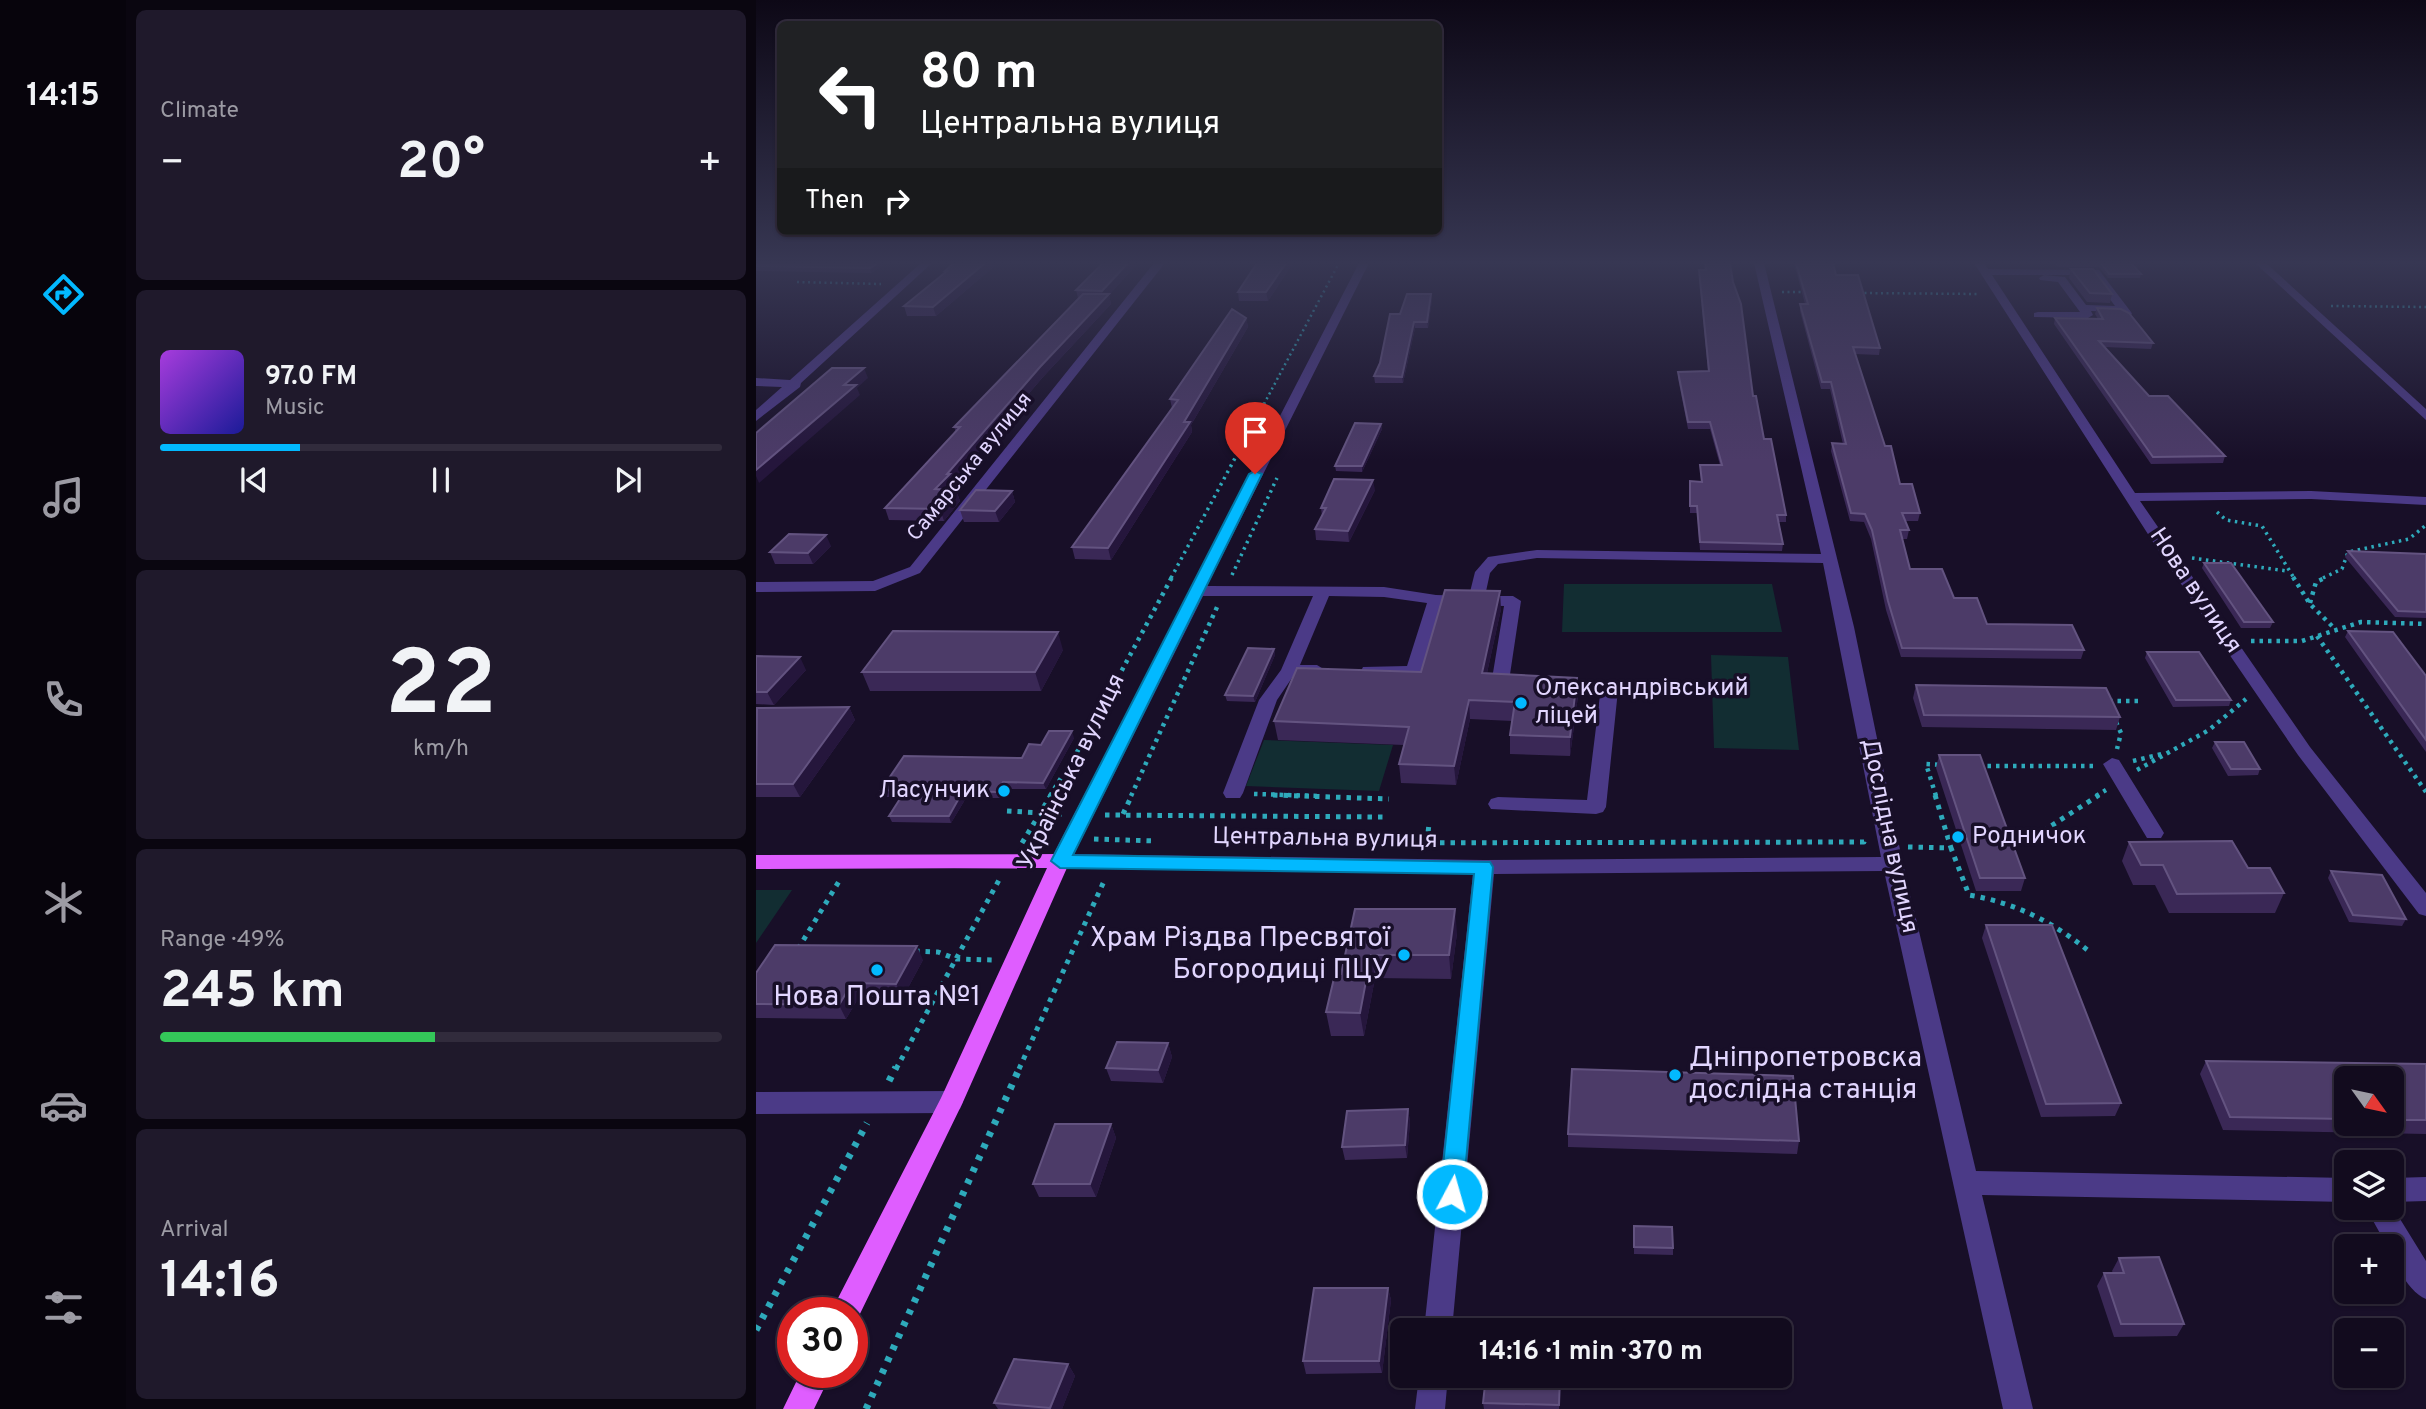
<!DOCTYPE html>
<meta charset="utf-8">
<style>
body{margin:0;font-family:Overpass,sans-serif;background:#1f192b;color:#f1f3f6;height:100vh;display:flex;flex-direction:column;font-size:26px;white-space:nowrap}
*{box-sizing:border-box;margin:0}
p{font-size:23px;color:#9c9ba4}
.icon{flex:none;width:38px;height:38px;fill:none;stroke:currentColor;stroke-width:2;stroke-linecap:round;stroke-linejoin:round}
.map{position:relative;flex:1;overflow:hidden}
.drawer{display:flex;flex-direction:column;gap:10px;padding:10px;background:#0a0610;width:630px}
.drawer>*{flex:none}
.banner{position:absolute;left:21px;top:21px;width:665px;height:214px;border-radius:10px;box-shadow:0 2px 5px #0004,0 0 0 2px #312b3c;background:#202124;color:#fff;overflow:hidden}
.needle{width:46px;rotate:123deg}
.buttons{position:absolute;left:1578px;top:1066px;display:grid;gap:14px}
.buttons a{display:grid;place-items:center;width:70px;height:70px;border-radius:10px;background:#120b1e;box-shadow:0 2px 5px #0004,0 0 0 2px #312b3c;font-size:35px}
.speed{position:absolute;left:21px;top:1297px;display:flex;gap:14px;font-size:35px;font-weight:700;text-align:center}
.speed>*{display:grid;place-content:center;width:91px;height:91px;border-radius:50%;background:#120b1e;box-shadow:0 2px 5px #0004,0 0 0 2px #312b3c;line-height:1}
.speed .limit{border:10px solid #d22;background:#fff;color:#111}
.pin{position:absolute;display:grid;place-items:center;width:60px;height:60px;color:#fff;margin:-72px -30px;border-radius:50% 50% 50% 0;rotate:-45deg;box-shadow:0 0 7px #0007}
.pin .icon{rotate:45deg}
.me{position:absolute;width:77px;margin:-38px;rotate:6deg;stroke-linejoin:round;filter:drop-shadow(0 0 5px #0008)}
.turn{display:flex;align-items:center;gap:24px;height:147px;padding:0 28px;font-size:32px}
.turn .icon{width:91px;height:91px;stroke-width:2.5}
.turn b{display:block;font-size:49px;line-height:60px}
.then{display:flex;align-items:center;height:66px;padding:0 28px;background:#0003;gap:14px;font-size:26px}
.big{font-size:52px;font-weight:700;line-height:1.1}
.drawer .widget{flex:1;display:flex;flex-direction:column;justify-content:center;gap:10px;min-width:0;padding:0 24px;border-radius:10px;background:#1f192b}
.drawer .dial{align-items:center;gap:0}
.dial b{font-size:91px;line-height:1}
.song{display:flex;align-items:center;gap:21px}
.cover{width:84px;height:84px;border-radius:10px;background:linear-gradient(135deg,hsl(280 70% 55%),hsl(240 70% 35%))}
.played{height:7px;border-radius:4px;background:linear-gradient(90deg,#02b9ff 25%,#312b3c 25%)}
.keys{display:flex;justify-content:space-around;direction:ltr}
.heat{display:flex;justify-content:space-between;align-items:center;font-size:38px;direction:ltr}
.charge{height:10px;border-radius:5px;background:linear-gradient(90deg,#34c759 49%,#312b3c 0)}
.trip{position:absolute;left:634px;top:1318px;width:402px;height:70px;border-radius:10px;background:#120b1e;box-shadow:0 2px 5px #0004,0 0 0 2px #312b3c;font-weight:700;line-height:70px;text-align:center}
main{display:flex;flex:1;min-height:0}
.dock{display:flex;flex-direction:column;width:126px;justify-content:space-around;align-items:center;background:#07040c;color:#9c9ba4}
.dock .icon{width:49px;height:49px}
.dock .on{color:#02b9ff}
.dock b{font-size:32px;color:#f1f3f6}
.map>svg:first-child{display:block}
.green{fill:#122d32}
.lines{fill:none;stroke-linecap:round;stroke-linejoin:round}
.path-far4{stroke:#2eaabb;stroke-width:2.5;stroke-dasharray:2 3.5;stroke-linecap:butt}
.path-far3{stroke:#2eaabb;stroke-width:3.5;stroke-dasharray:2.5 4.5;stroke-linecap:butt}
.path-far2{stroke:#2eaabb;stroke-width:4.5;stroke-dasharray:3.5 5;stroke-linecap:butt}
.path-far1{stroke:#2eaabb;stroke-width:5;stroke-dasharray:4.5 6;stroke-linecap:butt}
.path{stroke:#2eaabb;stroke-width:7;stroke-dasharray:5 8;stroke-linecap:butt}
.minor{fill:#4b3a87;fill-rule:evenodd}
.major{fill:#df5dff;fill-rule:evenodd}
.wall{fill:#3a2856;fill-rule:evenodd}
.shaded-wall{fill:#25163c}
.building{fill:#4c3b68;stroke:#635380;stroke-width:2}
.route{fill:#02b9ff;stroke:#0178a6;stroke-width:2}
.poi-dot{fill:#02b9ff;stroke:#180f28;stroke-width:2.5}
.labels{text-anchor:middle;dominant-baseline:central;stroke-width:7;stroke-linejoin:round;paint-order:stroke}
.far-street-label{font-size:21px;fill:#e2d6ff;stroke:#180f28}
.street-label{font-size:24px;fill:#e2d6ff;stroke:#180f28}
.poi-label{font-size:24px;fill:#e2d6ff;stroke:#180f28;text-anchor:start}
.near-poi-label{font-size:28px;fill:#e2d6ff;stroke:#180f28;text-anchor:end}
</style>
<main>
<nav class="dock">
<b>14:15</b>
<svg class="icon on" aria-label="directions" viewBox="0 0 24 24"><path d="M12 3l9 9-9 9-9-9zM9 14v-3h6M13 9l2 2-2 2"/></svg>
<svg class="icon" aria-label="music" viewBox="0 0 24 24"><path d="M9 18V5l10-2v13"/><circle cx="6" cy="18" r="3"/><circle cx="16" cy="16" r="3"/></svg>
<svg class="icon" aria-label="phone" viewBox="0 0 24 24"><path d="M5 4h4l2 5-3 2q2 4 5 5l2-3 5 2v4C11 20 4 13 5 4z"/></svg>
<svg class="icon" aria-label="climate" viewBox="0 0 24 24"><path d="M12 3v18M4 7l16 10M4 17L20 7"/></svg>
<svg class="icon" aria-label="car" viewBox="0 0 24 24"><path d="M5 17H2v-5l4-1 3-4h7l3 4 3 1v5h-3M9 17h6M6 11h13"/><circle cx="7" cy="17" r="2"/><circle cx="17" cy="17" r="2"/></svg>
<svg class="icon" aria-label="filters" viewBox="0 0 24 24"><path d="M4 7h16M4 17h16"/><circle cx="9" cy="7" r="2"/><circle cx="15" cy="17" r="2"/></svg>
</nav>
<section class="drawer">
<div class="widget"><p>Climate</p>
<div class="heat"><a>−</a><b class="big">20°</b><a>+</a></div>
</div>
<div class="widget">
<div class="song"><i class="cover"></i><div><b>97.0 FM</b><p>Music</p></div></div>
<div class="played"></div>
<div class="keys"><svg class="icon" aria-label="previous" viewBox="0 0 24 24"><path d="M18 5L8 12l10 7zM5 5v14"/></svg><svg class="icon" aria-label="pause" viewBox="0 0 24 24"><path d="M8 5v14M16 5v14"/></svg><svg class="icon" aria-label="next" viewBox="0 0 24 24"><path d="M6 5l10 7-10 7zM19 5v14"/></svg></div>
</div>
<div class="widget dial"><b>22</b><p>km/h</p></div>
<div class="widget"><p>Range · 49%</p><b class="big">245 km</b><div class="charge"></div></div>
<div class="widget"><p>Arrival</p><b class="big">14:16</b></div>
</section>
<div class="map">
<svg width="1670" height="1409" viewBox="0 0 1670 1409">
<rect width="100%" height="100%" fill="#180f28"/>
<path class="green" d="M808 584H1016L1026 632H806Z
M955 655 1032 657 1043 750 958 748Z
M508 740 637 745 623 791 490 786Z
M0 890H36L0 943Z"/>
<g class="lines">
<path class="path-far4" d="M41 282 125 284
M1026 292H1049
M1103 293 1224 294
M1575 306 1670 307
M508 404 583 263"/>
<path class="path-far3" d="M1461 512 1470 520 1506 526 1538 578
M1436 558 1531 571
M476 575 521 478
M415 578 509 402
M1567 578 1586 569 1592 552 1653 539 1670 525"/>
<path class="path-far2" d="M1537 577 1554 604 1580 630
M1554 603 1560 582 1571 577
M1561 636 1670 792
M1495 641H1546L1605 622 1670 624
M1353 701H1382
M1360 722 1365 733 1361 749
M1377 761 1410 753
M1223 766H1337
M1381 770 1453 730 1490 699
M498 794 564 796
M294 796 329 739 416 577
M375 796 462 605
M1180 796 1170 764 1187 765
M1340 796 1350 790"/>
<path class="path-far1" d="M517 795 633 799
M1179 795 1195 848
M251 811 306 814
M367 814 376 795
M349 815 628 817
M1278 837 1343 795
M338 839 399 841
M671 842 673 824
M266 843 295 795
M537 843 1108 842 1109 837
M1152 847 1195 848 1213 895C1260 903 1297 922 1334 952
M42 949 85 878
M159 951 182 952 200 959 236 960
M140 1069 243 880
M263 1069 349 879"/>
<path class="path" d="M133 1081 140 1067
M0 1330 111 1123
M110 1409 264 1067"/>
<path class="minor" d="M165 263H176L45 383 44 387 0 421V410L26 387 0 386V378L34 380Z
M398 263H409L164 573 119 591 0 592V582L117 581 154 567Z
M603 263H613L451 586 628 587 680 595 713 596 719 572 732 557 781 550 1065 554 998 263H1008L1098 627 1147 864 1220 1171 1591 1178V1202L1226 1195 1277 1409H1247L1128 871 738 874 696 1330H668L717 874 304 868 297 866 294 861ZM781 558 1067 563 1125 857 728 860 318 854 447 596H557L525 670 503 700 467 793 470 798H484L487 793 521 700 538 675H561L569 670 561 665H544L573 596 628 597 671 603 651 666 607 667 605 671 613 676 664 675 686 605 748 606 735 685 738 689 756 691 765 686 762 682 753 681 765 601 757 596H729L734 573 742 564Z
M1218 263H1228L1232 269 1343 270 1375 312 1376 314 1371 317 1364 312 1335 311 1337 315 1332 318 1278 317V313L1282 312H1324L1302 282 1284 280 1283 278 1288 275 1309 277 1330 305 1359 306 1336 275H1236L1379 493 1555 491 1670 497V505L1555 499 1384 501 1554 747 1670 893V916L1663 914 1542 755 1406 556Z
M1499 263H1510L1670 409V420Z
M798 683 853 685 862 690 850 807 847 812 840 814 735 809 732 804 735 799 742 797 831 800 844 695 792 692 789 688 792 684Z
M1356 758 1363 760 1405 828 1408 833 1405 838H1391L1347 764Z
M195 1091 204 1095 207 1102 204 1109 195 1113 0 1114V1092Z
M1670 1177V1201L1636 1202V1178Z
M1636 1206 1670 1261V1299C1654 1293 1636 1263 1636 1246H1631L1610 1208Z
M663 1376H692L689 1409H659Z"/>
<path class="major" d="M304 854 311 856 314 861 207 1102 100 1322 96 1323V1312H76L80 1302 185 1098 291 868 0 869V855Z
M45 1372H76L58 1409H27Z"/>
</g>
<path class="wall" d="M0 263H131L115 273 0 271Z
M198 263H242L180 316H151L148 306 189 273V271Z
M347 263H382L353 295 355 304 287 377 197 482 198 485 193 490H200L204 501 188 521 133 520 129 508 200 432 198 427 322 298 320 290Z
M537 263 512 301H483L482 292Z
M949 263H974L997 396 1008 439 1030 515V522H1023L1027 544 1026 551 944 550 941 513H934V481L945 482 944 465H964L954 429H932L922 378V372L952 371 943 276V270H949Z
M1038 263H1077L1080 275 1124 348 1123 355 1099 354 1129 446 1144 484 1164 513 1162 521H1149L1153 530 1151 539H1146L1154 569 1198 598 1231 624 1328 650 1325 659 1145 657 1130 610 1115 539 1108 522 1094 521 1075 451 1076 443 1087 444 1074 389H1065L1044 311V304H1049Z
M1298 263H1375L1385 274 1384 278H1352L1343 267H1301Z
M1315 269 1356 294 1354 303 1331 302 1313 278Z
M676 300 672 328H659L647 383H619L618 376 644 314Z
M1341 308 1397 343 1395 349 1349 347 1393 396 1469 456 1467 463 1395 464 1298 324 1299 318 1342 319 1339 314Z
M490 318 492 327 435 425 436 432 355 560 319 559 316 547 416 408 414 399Z
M625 424 626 429 606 472 580 471 579 466Z
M619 490 593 542 560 540 559 529 566 516 565 508Z
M256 491 259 502 243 522H208L204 510Z
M75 546 57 564H19L14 552Z
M1592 551 1670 554V618L1639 617 1589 557Z
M1448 563 1517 622 1514 628H1485L1446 568Z
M745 609 731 673 822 696 814 756 754 754V735L756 721 714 719 700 785 645 783 643 764 648 745 522 740 518 721 665 672Z
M1592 631 1670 676V752L1589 637Z
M518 649 519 655 499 702 471 701 469 695Z
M307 650 285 691H114L106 672Z
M1391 652 1475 700 1473 706 1417 707 1389 658Z
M0 656 50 670 18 705 0 704Z
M1160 685 1364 717 1360 730 1166 727 1157 698Z
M93 707 99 720 44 797H0V709Z
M318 738 290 789H249L244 798H210L195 823 136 822 133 816 145 797H128L125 790 266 758 285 745Z
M1459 742 1504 769 1502 775 1472 776 1456 748Z
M1183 755 1269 878 1265 891H1220L1180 768Z
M1373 842 1492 868 1528 893 1519 913H1413L1399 885H1377L1366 861Z
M1575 871 1650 919 1646 926 1593 922 1572 878Z
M599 909 701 933 695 979 619 978 608 1036H575L570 1012 585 974Z
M1230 925 1365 1103 1359 1116 1285 1117 1226 938Z
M167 960 147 997H103L90 1019 0 1018V973Z
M412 1043 416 1057 407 1083 355 1081 350 1068Z
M1450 1061 1670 1064V1134L1467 1130 1444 1074ZM1591 1078H1636V1124H1591Z
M652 1109 654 1122 651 1158 589 1160 586 1147Z
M355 1124 360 1138 340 1197H283L277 1184Z
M812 1134 1043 1141 1041 1154 812 1147Z
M878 1226 917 1248V1255L878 1254Z
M1363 1258 1428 1324 1421 1336 1358 1337 1341 1286 1348 1273H1357L1356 1271Z
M632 1288 635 1300 626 1373 550 1374 547 1361Z
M312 1364 319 1376 306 1409H242L238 1403Z
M730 1376H805L803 1409H728L727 1403Z"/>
<path class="shaded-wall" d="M122 263H131L115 273 114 268Z
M229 263H242L180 316 177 307Z
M372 263H382L353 295 355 304 287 377 197 482 198 485 183 501 179 489 191 474 284 367 348 299 346 291Z
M530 263H537L512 301 510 292Z
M675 294 676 300 672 328 671 322Z
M490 318 492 327 435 425 436 432 355 560 352 548Z
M658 322 659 328 647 383 646 377Z
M108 368 112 378 101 388 104 395 3 483 0 476V470L88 385Z
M625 424 626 429 606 472V466Z
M617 480 619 490 593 542 592 531Z
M200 490 204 501 188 521 184 509Z
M256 491 259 502 243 522 239 511Z
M70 535 75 546 57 564 52 553Z
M744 591 745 609 727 691 726 673Z
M302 632 307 650 285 691 279 672Z
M518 649 519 655 499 702 497 696Z
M44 657 50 670 18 705 11 692Z
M821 678 822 696 814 756V737Z
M713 700 714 719 700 785 698 766Z
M93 707 99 720 44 797 37 784Z
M316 731 318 738 290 789 287 783Z
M247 782 249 789 244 798 241 792Z
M207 791 210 798 195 823 193 816Z
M699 909 701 933 695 979 693 955Z
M161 946 167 960 147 997 140 984Z
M615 955 619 978 608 1036 604 1013Z
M96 983 103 997 90 1019 83 1005Z
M412 1043 416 1057 407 1083 402 1070Z
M652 1109 654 1122 651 1158 649 1145Z
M355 1124 360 1138 340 1197 334 1184Z
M632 1288 635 1300 626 1373 623 1361Z
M312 1364 319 1376 306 1409H295Z
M804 1376H805L803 1409Z"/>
<path class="building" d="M0 263H122L114 268 0 266Z
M198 263H229L177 307 148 306 191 271H189Z
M347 263H372L346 291 320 290Z
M501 263H530L510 292H482Z
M949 263H974L977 282 985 304 997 396H1000L1008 439H1015L1030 515H1021L1027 544 944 542 941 506H934V481L946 482 944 465H966L954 422H932L922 372 953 371 943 270H950Z
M1040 263H1077L1080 275H1102L1124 348 1097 347 1129 446H1135L1144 484H1156L1164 513H1146L1153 530H1144L1154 569H1186L1198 598H1221L1231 624 1316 625 1328 650 1146 648 1132 601 1116 530 1109 514 1095 513 1076 443 1090 444 1075 382H1066L1044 304H1052Z
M1345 263H1375L1385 274H1353Z
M1315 269H1337L1356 294 1334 293Z
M327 294H353L284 367 191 474H194L179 489 200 490 184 509 129 508 204 427H198Z
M651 294H675L671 322H658L646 377 618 376 624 363 634 314H644Z
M1341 308 1365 309 1373 313 1397 343 1343 341 1393 396H1412L1469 456 1397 457 1299 318 1347 319Z
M476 309 490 318 428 422H434L352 548 316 547 422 400 414 399Z
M76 368H108L88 385H100L0 470V433Z
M599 423 625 424 606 466H579Z
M578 479 617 480 592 531 559 529 570 508H565Z
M220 490 256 491 239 511 204 510Z
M33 534 70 535 52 553 14 552Z
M1592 551 1670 554V612L1642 611Z
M1448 563H1475L1517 622H1488Z
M689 590 744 591 726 673 821 678 814 737 754 735 759 702 713 700 698 766 643 764 653 727 518 721 541 668 665 672Z
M137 631 302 632 279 672H106Z
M1592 631 1637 632 1670 676V740Z
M492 648 518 649 497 696 469 695Z
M1391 652H1443L1475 700H1420Z
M0 656 44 657 11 692H0Z
M1160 685 1350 688 1364 717 1168 715Z
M93 707 37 784H0L1 708Z
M293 731H316L287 783 247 782 241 792 207 791 193 816H133L149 791 125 790 148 756 266 758 273 744 285 745Z
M1459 742H1488L1504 769H1475Z
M1183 755H1224L1269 878H1224Z
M1476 841 1492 868H1514L1528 893 1421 894 1407 865H1385L1373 842Z
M1575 871 1626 875 1650 919 1597 915Z
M599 909H699L693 955H615L604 1013 570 1012 579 974H585Z
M1230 925H1296L1365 1103 1290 1104Z
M19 945 161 946 140 984 96 983 83 1005 0 1004V973Z
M361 1042 412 1043 402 1070 350 1068Z
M1450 1061 1670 1064V1120H1636V1078H1591V1119L1474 1117Z
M816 1069 1037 1076 1043 1141 812 1134Z
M652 1109 649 1145 586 1147 591 1111Z
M299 1124H355L334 1184H277Z
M878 1226 916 1227 917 1248 878 1247Z
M1403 1257 1428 1324H1365L1348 1273H1368L1363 1258Z
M558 1288H632L623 1361H547Z
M258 1359 312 1364 294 1408 238 1403Z
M730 1376H804L803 1405 727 1403Z"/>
<linearGradient id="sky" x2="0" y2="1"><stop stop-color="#0d0816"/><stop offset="0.57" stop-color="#373753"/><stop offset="1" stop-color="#373753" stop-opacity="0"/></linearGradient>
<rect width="1670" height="461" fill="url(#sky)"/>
<path class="route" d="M499 471 506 474 317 855 734 862 737 867 707 1194 704 1202 696 1205 687 1202 684 1194 718 874 304 868 295 861 493 474Z"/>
<g class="poi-dot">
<circle cx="765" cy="703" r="7"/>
<circle cx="248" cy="791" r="7"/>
<circle cx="1202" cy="837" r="7"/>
<circle cx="648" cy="955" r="7"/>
<circle cx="121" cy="970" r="7"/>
<circle cx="919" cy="1075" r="7"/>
</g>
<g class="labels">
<g class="far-street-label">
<text transform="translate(214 467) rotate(-51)">Самарська вулиця</text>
</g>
<g class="street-label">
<text transform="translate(1439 591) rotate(56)">Нова вулиця</text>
<text transform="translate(316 772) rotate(-64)">Українська вулиця</text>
<text transform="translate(1133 836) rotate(78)">Дослідна вулиця</text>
<text transform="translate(569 839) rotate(1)">Центральна вулиця</text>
</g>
<g class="poi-label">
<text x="779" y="689">Олександрівський<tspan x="779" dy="28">ліцей</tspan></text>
<text x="234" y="791" text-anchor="end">Ласунчик</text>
<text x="1216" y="837">Родничок</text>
</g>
<g class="near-poi-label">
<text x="634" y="939">Храм Різдва Пресвятої<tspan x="634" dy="32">Богородиці ПЦУ</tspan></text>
<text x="121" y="998" text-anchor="middle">Нова Пошта №1</text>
<text x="933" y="1059" text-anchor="start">Дніпропетровска<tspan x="933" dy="32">дослідна станція</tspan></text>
</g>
</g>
</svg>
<div class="buttons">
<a><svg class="needle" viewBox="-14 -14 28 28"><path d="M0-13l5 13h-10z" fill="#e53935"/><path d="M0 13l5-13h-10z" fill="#9c9ba4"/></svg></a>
<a><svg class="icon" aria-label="layers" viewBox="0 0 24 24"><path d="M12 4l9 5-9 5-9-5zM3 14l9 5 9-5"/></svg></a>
<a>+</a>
<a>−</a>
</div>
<div class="speed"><div class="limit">30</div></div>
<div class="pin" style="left:499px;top:474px;background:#d93025"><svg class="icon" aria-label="arrive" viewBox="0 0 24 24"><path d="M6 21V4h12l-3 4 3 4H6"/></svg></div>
<svg class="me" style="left:696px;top:1194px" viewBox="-20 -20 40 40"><circle r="17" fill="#02b9ff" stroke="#fff" stroke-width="3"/><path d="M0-11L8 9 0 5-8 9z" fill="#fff"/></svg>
<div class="trip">14:16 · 1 min · 370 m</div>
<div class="banner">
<div class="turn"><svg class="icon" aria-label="left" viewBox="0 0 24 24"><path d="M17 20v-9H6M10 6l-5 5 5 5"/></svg><div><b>80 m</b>Центральна вулиця</div></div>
<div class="then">Then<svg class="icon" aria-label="right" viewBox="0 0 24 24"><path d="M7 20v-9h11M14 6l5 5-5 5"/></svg></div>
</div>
</div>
</main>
